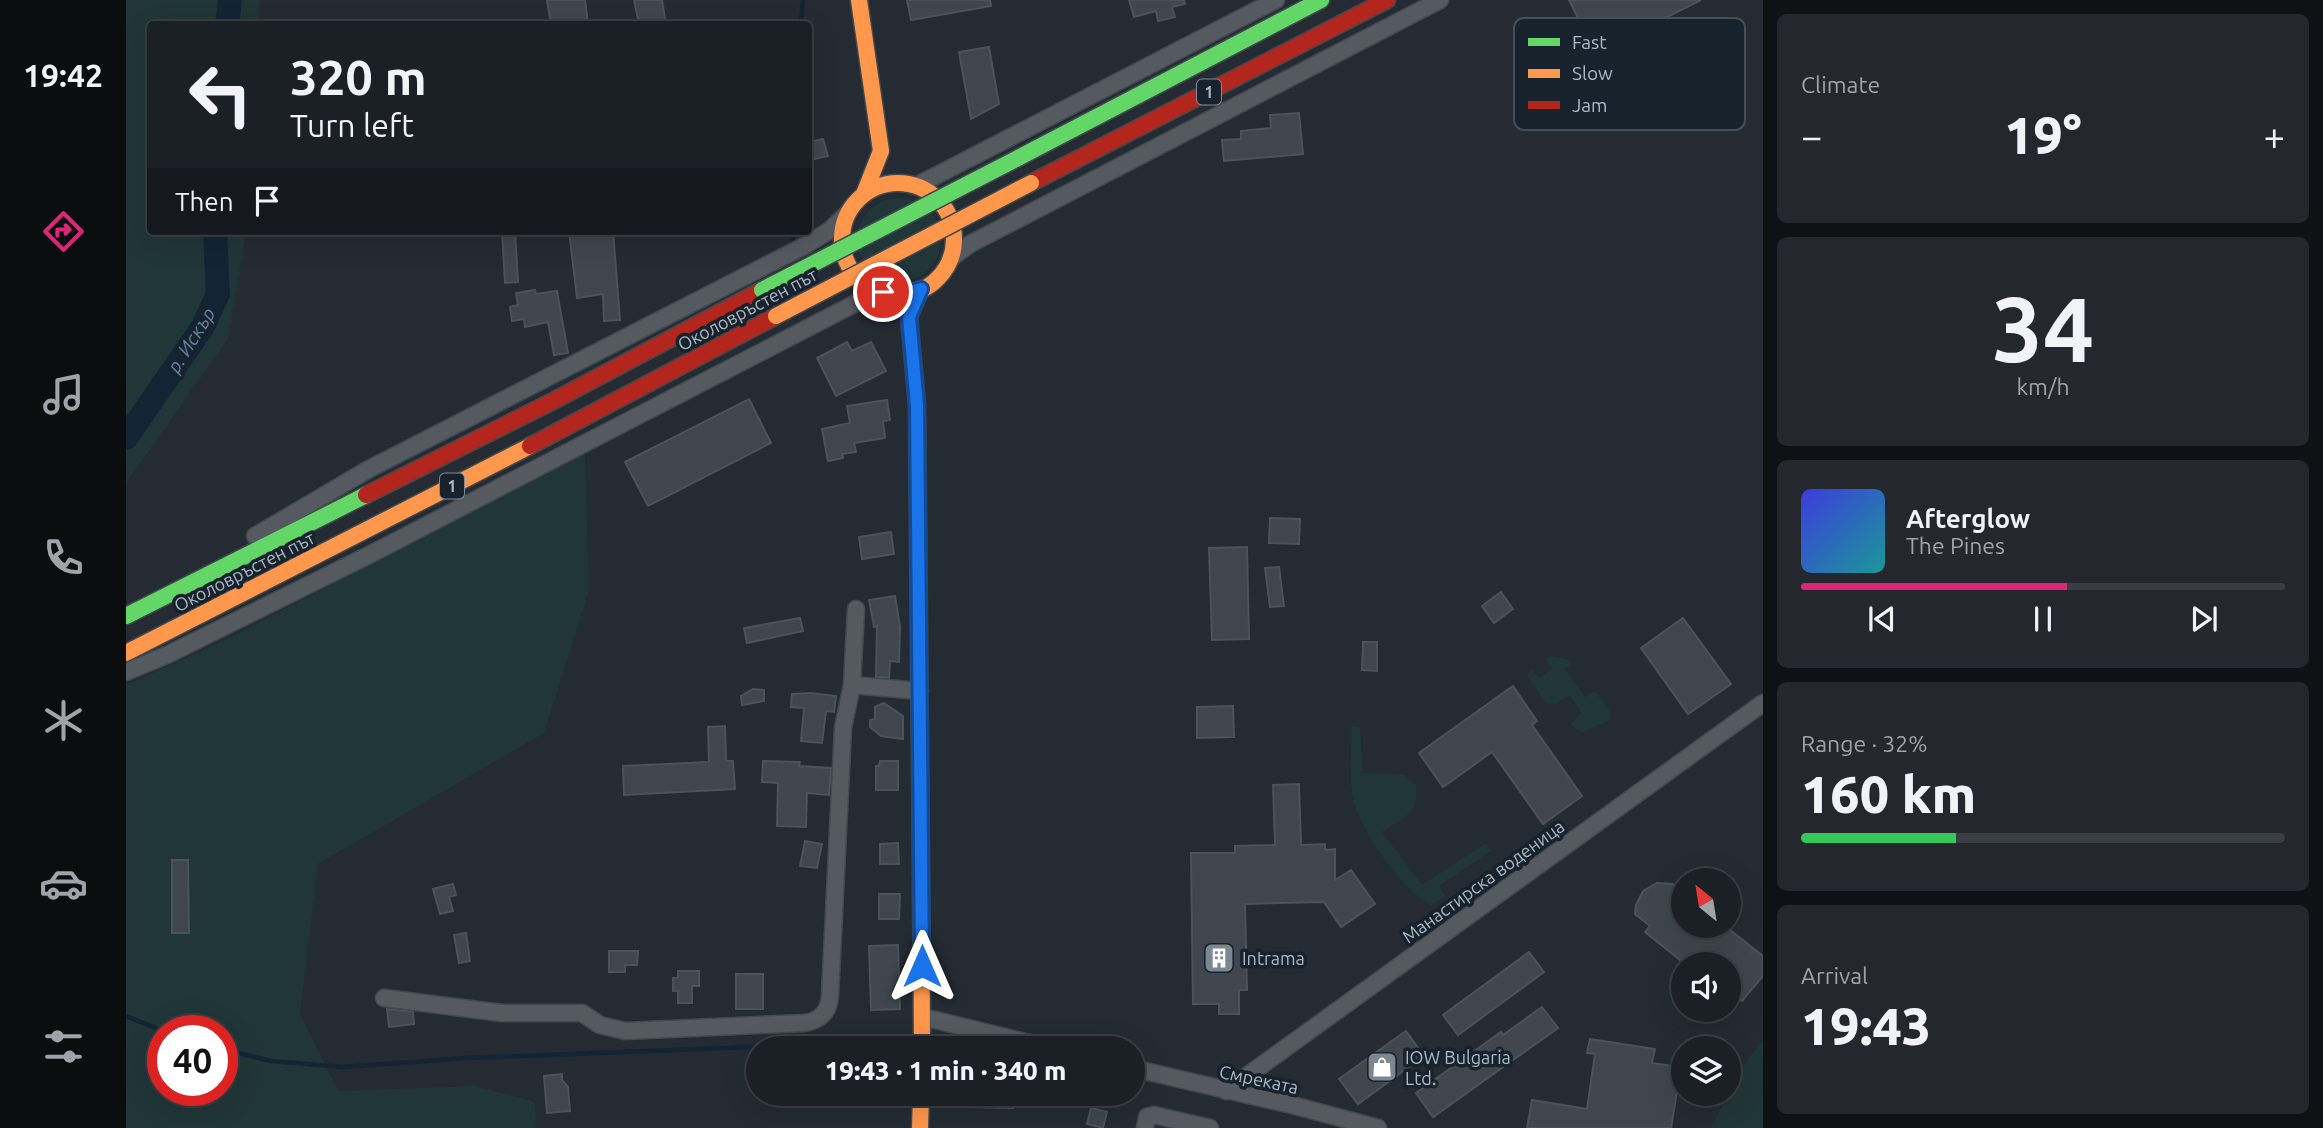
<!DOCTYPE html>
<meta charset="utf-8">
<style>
body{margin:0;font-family:Ubuntu,sans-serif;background:#24282e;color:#f1f3f6;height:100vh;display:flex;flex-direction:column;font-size:26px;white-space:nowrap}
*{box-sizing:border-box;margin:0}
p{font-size:23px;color:#a0a3a7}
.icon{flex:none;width:38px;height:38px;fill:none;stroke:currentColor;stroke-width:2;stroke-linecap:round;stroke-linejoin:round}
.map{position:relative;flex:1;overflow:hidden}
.side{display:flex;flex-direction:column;gap:14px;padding:14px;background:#0f1215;width:560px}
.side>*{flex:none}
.banner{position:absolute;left:21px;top:21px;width:665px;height:214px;border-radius:7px;box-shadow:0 7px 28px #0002,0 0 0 2px #393e43;background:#1b2026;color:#f1f3f6;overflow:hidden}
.needle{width:46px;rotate:330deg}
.tools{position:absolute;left:1545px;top:868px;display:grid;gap:14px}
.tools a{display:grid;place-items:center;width:70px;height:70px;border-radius:50%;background:#1b2026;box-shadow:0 7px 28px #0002,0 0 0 2px #393e43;font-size:35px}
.speed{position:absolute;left:21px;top:1015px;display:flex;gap:14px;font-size:35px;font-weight:700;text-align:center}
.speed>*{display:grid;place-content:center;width:91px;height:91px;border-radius:50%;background:#1b2026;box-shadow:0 7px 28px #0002,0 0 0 2px #393e43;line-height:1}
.speed .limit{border:10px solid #d22;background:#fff;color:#111}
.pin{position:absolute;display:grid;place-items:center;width:60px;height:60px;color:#fff;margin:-30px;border:4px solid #fff;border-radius:50%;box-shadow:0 2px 7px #0007}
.me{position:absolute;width:77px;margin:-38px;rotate:0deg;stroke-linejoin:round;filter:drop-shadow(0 0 5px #0008)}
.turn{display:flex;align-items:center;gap:24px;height:147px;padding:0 28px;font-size:32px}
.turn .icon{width:91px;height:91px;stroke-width:2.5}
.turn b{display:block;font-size:49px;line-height:60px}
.then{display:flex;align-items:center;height:66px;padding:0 28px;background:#0003;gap:14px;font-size:26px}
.big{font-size:52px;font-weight:800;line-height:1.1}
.side .tile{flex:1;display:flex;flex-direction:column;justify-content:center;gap:10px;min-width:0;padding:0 24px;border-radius:10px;background:#24282e}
.side .dial{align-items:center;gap:0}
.dial b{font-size:91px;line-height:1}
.song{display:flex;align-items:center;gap:21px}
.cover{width:84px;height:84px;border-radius:10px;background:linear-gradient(135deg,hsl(240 70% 55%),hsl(180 70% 35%))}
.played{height:7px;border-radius:4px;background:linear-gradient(90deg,#db2777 55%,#393e43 55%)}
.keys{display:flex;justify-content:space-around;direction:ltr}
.heat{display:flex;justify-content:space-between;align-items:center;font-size:38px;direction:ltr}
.charge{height:10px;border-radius:5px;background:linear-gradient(90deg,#34c759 32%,#393e43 0)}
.trip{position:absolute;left:620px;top:1036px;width:399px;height:70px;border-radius:35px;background:#1b2026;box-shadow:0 7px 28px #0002,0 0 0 2px #393e43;font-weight:800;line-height:70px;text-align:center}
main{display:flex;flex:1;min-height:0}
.dock{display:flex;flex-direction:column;width:126px;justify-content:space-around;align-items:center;background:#0b0d0f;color:#a0a3a7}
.dock .icon{width:49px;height:49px}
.dock .selected{color:#db2777}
.dock b{font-size:32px;color:#f1f3f6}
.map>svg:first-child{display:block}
.green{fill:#213638;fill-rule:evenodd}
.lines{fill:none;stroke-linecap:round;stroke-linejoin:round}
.stream{stroke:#142435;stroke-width:4.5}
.river{stroke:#142435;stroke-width:24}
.building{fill:#3f464d;stroke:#4b525a;stroke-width:2}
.street-casing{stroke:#41484f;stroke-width:19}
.fast-casing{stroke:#41484f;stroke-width:19}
.slow-casing{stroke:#41484f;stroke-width:19}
.jam-casing{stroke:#41484f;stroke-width:19}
.street{stroke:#545a60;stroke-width:16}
.fast{stroke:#63d668;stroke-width:16}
.slow{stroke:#ff974d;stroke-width:16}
.jam{stroke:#b3261e;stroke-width:16}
.fast-bridge-casing{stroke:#40474e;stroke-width:19;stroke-linecap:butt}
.slow-bridge-casing{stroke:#40474e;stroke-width:19;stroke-linecap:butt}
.fast-bridge{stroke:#63d668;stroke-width:16}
.slow-bridge{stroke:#ff974d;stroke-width:16}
.route-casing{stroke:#114b97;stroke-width:18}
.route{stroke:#1a73e8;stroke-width:12}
.labels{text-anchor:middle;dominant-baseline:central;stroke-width:7;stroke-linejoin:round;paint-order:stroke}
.shield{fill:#17222c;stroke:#7f8b97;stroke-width:2}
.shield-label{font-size:16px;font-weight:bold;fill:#acb8c5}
.street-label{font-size:18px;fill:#acb8c5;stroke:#17222c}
.poi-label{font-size:18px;fill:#acb8c5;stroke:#17222c;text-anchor:start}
.water-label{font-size:19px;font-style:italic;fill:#6286a7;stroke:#17222c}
.key{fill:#17222c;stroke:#444f5a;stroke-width:2}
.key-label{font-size:19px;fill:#acb8c5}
</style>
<main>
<nav class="dock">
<b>19:42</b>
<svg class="icon selected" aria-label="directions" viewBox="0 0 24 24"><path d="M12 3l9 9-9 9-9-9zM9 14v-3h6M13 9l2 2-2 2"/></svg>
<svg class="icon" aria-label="music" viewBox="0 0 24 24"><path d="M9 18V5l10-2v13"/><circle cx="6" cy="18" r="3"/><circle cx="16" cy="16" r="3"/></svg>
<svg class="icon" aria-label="phone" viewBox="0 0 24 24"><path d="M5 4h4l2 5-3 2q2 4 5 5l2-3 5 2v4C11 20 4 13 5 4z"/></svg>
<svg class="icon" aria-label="climate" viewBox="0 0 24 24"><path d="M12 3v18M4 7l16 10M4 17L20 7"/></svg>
<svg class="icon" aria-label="car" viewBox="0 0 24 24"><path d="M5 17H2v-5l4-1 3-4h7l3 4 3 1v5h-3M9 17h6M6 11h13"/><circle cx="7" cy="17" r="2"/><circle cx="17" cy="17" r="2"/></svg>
<svg class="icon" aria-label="filters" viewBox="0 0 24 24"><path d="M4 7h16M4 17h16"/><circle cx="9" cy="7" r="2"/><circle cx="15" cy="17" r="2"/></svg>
</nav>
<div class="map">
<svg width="1637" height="1128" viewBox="0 0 1637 1128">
<rect width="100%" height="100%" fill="#242b32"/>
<path class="green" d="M0 0H133L132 24H24V231H120L102 339 0 483Z
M731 240a42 42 0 1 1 84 0a42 42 0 1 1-84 0Z
M459 452 463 590 418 733 192 864 174 1013 212 1091 349 1086 409 1102 410 1128H0V685L101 639ZM37 1031H96V1090H37Z
M1425 656 1441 659 1446 664 1439 669 1459 697 1469 691 1485 713 1484 720 1457 732 1449 729 1445 724 1456 713 1444 696 1430 704 1420 703 1402 678V673L1406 670 1413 678 1426 669 1420 659Z
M1225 726 1234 727 1237 773 1278 775 1290 785C1294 815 1277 817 1256 832L1296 885 1360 843 1365 851 1313 886 1320 897 1305 905C1278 892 1235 832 1228 802 1222 779 1226 750 1225 726Z
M1637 1039V1128H1585L1612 1073Z"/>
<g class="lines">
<path class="stream" d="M675 24 677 0
M666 231 667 243
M0 1016 37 1031
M96 1049 145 1061 217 1067 341 1058 706 1044"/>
<path class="river" d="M101 24 104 0
M0 438 76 328 92 294 89 231"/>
</g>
<path class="building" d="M421 0H459L462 24H425Z
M508 0H536L540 24H513Z
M781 0H864L865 6 785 20Z
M1003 0H1058L1059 4 1046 7 1049 17 1032 21 1030 11 1008 17Z
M1443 0H1575L1469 53Z
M863 47 873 104 845 119 833 52Z
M1173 113 1177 154 1098 161 1096 140 1115 139V131L1145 128 1144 115Z
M697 139 702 156 688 159 683 142Z
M376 231H389L392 282 379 283Z
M443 231H487L494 320 478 321 477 294 451 298Z
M409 290 410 294 431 291 442 353 428 355 422 322 399 327 398 319 386 321 384 307 392 305 390 293Z
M721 342 726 351 745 342 760 371 710 396 691 358Z
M623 399 645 443 522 506 499 462Z
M761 400 764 420 757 421 759 438 728 443 730 452 716 454 717 458 702 461 696 429 724 423 721 406Z
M1144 518 1174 519 1173 544 1143 543Z
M765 532 768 554 736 559 733 537Z
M1121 547 1123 639 1086 640 1083 548Z
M1153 567 1158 606 1144 607 1139 568Z
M1375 592 1387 609 1368 623 1356 606Z
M769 596 774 627 773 662 764 661 763 678 750 677 751 626 748 627 743 600Z
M674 618 677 631 621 643 618 628Z
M1557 618 1605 684 1562 714 1515 648Z
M1237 642H1251V671L1236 670Z
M1387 686 1411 721 1406 725 1456 796 1417 824 1366 752 1317 787 1293 753Z
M627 689 638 690V701L616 705 615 696Z
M685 693 710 696 708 712 700 711 696 743 675 741 678 708 665 707 666 694Z
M758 703 777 716V739L755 736 744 727V720L749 719V707Z
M1107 706 1108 737 1071 738V707Z
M599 726 600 761H607L609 789 498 795 497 766 583 762 582 727Z
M637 761 674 762 673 766 705 768 703 795 681 793 680 827 651 826 652 783 636 782Z
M754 761H772V790H750V766H753Z
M1173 784 1175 845 1199 844V850L1209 849V880L1225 870 1249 904 1215 927 1198 902 1119 904 1121 990H1113V1014H1093V1004H1067L1065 853H1109V846L1149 845 1147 785Z
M679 841 696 844 691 868 674 866Z
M772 843 773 864H754V844Z
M46 860H62L63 933H46Z
M1531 883 1547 884 1558 891V926H1599L1637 956V976L1616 1001 1610 996 1603 1004V964H1559L1519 932 1524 926 1509 914 1510 905 1517 891Z
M327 884 330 895 323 897 327 911 314 914 307 889Z
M753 894H774L773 919H753Z
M340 933 344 961 333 963 328 935Z
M772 945 774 1009 745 1010 743 946Z
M483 951H512L511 965H499V972H483Z
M1403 952 1418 972 1332 1035 1317 1015Z
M552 971H573V986H566V1003H552V991H547V978H552Z
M610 974H637V1009H610Z
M1416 1007 1432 1028 1307 1117 1290 1093 1375 1032 1377 1035Z
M261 1009 287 1012 288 1024 263 1027Z
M1280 1031 1298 1056 1232 1104 1213 1079Z
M1464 1039 1529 1049 1526 1063 1555 1067 1545 1128H1401L1406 1100 1461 1109 1469 1054 1461 1053Z
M436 1074V1080L442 1087 444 1111 421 1113 418 1076Z
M842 1094H887V1108L842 1107Z
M965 1108 981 1112 977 1128 961 1124Z"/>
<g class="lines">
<g class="street-casing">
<path id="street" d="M790 186 1150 0
M824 259 844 244 873 229 1314 0
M129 536 243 469 680 245 704 230 722 213
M0 672 43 654 243 555 730 303 762 294
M726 685 730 609
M258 998 376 1013H456L474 1025 499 1031 678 1023C694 1021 703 1012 704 996L717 728 726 685 794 691
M797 1017 924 1048
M1006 1068 1170 1106 1252 1128
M1100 1091 1637 703
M1019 1128 1021 1117 1028 1115 1084 1128"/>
</g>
<g class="fast-casing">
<path id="fast" d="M892 158 1195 0
M0 616 240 495
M795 874 791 405 783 317 795 289"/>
</g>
<g class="slow-casing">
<path id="slow" d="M733 0 755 151 738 194
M716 239a56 56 0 1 1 112 0a56 56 0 1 1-112 0Z
M0 653 404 446
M795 874 796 1048
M794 1128 795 1094"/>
</g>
<g class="jam-casing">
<path id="jam" d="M905 183 1261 0
M404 446 650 316
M240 495 429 400 636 290"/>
</g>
<use href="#street" class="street"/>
<use href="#fast" class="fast"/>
<use href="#slow" class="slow"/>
<use href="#jam" class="jam"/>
<g class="fast-bridge-casing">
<path id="fast-bridge" d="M636 290 892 158"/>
</g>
<g class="slow-bridge-casing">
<path id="slow-bridge" d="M650 316 905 183"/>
</g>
<use href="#fast-bridge" class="fast-bridge"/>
<use href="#slow-bridge" class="slow-bridge"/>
</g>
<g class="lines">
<g class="route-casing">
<path id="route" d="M757 292 781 293 795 289 783 317 791 405 796 966"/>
</g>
<use href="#route" class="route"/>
</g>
<defs>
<g id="building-square" transform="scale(1.575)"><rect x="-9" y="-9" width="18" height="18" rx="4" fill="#7c8792" stroke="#17222c"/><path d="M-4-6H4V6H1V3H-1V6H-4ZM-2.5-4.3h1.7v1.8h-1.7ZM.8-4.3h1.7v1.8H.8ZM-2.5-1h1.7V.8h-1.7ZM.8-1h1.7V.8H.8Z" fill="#fff"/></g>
<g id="shop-square" transform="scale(1.575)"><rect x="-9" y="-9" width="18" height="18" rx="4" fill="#7c8792" stroke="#17222c"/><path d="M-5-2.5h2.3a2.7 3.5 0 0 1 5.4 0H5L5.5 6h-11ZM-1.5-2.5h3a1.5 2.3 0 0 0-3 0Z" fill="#fff"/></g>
</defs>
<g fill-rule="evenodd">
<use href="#building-square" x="1093" y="958"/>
<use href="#shop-square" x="1256" y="1067"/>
</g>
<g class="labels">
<g class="shield">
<rect x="1071" y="79.5" width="24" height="25" rx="5"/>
<rect x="314" y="473.5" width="24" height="25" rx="5"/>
</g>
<g class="shield-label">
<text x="1083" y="92">1</text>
<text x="326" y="486">1</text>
</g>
<g class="street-label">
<text transform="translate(621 309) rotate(-28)">Околовръстен път</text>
<text transform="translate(118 571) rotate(-27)">Околовръстен път</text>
<text transform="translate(1357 881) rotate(-36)">Манастирска воденица</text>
<text transform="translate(1133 1079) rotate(12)">Смреката</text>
</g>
<g class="poi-label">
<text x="1116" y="958">Intrama</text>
<text x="1279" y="1057">IOW Bulgaria<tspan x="1279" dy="21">Ltd.</tspan></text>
</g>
<g class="water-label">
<text transform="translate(65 340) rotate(-58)">р. Искър</text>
</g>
</g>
<rect x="1388" y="18" width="231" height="112" rx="10" class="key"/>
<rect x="1402" y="38" width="32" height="8" fill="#63d668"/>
<rect x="1402" y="69" width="32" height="9" fill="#ff974d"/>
<rect x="1402" y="101" width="32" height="8" fill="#b3261e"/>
<g class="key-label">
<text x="1446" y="49">Fast</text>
<text x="1446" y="80">Slow</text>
<text x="1446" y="112">Jam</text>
</g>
</svg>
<div class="tools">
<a><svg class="needle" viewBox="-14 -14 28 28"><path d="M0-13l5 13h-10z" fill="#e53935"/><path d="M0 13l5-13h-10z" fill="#a0a3a7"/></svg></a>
<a><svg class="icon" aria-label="sound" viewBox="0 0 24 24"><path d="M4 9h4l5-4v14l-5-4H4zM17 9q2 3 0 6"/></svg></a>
<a><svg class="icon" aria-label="layers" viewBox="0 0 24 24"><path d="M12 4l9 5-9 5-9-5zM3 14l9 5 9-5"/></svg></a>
</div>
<div class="speed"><div class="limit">40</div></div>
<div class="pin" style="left:757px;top:292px;background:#d93025"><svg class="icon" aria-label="arrive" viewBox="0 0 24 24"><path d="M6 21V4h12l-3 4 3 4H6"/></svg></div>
<svg class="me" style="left:796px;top:966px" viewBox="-20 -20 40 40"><path d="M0-17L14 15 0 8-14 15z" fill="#1a73e8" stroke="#fff" stroke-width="4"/></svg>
<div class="trip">19:43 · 1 min · 340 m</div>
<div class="banner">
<div class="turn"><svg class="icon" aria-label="left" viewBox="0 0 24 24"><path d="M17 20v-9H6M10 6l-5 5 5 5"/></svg><div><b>320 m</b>Turn left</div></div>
<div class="then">Then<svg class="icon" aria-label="arrive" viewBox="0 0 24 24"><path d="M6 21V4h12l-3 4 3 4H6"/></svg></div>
</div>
</div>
<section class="side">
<div class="tile"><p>Climate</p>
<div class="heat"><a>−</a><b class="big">19°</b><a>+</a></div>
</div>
<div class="tile dial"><b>34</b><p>km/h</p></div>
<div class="tile">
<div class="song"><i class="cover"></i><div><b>Afterglow</b><p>The Pines</p></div></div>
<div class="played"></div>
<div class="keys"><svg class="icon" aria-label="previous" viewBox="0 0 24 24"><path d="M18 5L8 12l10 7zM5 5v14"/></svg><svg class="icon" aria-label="pause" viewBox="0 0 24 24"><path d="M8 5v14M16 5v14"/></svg><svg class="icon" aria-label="next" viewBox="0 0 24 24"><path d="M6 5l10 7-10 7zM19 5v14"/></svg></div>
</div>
<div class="tile"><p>Range · 32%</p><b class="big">160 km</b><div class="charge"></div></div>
<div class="tile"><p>Arrival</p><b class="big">19:43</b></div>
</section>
</main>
